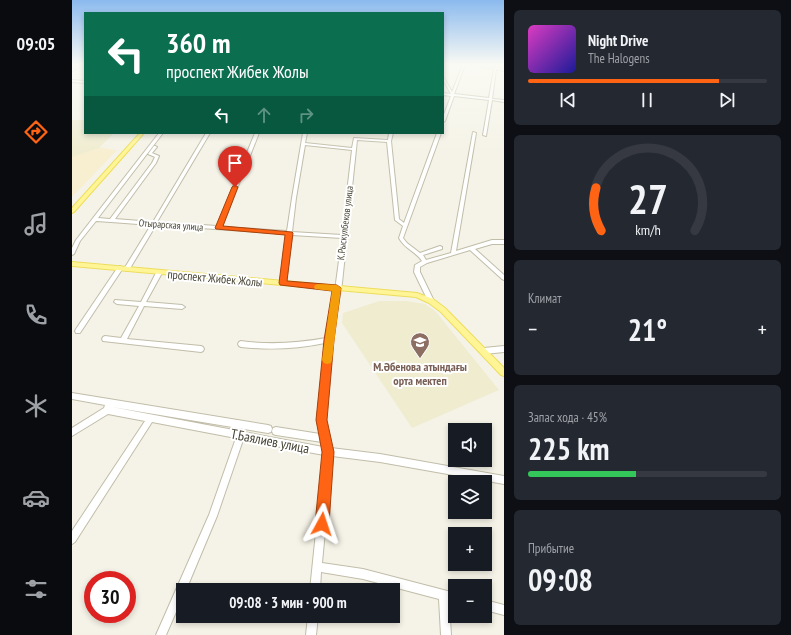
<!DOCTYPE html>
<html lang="ru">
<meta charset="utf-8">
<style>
body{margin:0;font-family:"PT Sans Narrow",sans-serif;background:#242831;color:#f1f3f6;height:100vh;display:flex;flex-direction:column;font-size:15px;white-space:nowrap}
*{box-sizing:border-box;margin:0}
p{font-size:13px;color:#9ea1a6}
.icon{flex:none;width:22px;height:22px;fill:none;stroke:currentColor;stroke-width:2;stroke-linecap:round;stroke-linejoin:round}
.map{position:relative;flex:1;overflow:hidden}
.drawer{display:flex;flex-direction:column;gap:10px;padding:10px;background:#0d0f14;width:287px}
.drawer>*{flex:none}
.hud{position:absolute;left:12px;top:12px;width:360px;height:122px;border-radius:0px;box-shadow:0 2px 6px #0003;background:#0b6e4f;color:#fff;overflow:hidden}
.controls{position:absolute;left:376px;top:423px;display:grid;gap:8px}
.controls a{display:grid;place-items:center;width:44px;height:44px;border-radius:0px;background:#171b24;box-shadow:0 2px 6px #0003;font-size:20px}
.speed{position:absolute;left:12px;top:571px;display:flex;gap:8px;font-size:20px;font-weight:700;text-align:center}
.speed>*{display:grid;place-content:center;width:52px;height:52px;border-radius:50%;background:#171b24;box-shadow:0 2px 6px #0003;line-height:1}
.speed .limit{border:6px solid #d22;background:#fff;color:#111}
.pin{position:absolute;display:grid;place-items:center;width:34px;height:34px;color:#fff;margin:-41px -17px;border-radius:50% 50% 50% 0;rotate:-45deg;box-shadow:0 0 4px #0007}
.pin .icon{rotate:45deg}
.me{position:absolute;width:44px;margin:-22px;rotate:5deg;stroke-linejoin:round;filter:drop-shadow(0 0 3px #0008)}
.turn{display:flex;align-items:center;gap:14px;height:84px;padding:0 16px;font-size:18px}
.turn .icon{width:52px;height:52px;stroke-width:2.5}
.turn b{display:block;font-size:28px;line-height:34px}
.lanes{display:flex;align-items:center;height:38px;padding:0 16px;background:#0003;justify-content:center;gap:20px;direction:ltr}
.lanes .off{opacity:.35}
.big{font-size:30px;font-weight:600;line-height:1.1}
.drawer .tile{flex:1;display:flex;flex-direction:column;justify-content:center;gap:6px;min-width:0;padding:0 14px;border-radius:6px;background:#242831}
.drawer .dial{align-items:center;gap:0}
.dial svg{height:104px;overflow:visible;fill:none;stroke:#363941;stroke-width:7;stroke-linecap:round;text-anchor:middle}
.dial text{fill:#f1f3f6;stroke:none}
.song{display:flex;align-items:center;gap:12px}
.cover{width:48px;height:48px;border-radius:6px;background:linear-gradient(135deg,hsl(310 70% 55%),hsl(240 70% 35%))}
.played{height:4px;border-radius:2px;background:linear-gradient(90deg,#ff6414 80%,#363941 80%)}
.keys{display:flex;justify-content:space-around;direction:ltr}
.heat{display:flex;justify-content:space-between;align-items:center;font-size:22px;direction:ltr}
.charge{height:6px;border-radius:3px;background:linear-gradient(90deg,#34c759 45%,#363941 0)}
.trip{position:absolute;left:104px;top:583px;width:224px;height:40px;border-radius:0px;background:#171b24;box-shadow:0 2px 6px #0003;font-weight:600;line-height:40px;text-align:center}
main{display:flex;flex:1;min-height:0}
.dock{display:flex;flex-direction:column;width:72px;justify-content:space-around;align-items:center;background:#090b0e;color:#9ea1a6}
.dock .icon{width:28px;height:28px}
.dock .active{color:#ff6414}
.dock b{font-size:18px;color:#f1f3f6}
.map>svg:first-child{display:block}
.commercial{fill:#f8efd1}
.education{fill:#efecd0}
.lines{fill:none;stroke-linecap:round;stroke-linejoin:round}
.minor-casing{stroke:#c1bda9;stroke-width:2}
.major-casing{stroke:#eddd5d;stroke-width:2}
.minor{fill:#fff;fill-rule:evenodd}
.major{fill:#fff596;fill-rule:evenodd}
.route{fill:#ff6414;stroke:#a6410d}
.slow{fill:#f59e0b}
.labels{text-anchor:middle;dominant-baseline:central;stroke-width:4;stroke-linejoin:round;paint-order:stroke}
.far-street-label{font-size:10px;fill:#484535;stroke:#fff}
.street-label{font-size:12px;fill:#484535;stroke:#fff}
.education-label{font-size:12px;font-weight:bold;fill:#785e54;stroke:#fff}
.near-street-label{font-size:14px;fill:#484535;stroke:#fff}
</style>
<main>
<nav class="dock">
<b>09:05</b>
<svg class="icon active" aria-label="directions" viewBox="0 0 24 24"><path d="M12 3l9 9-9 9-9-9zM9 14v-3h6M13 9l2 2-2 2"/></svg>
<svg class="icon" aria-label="music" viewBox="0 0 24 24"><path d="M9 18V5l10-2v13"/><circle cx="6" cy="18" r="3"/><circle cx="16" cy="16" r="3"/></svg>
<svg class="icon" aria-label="phone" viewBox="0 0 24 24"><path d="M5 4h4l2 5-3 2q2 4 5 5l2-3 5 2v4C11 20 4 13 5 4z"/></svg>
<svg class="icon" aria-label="climate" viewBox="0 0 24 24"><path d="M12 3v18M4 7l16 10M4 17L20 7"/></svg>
<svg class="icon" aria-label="car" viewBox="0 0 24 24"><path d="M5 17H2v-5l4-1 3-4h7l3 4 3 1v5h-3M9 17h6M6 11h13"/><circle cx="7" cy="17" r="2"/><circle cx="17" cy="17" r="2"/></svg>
<svg class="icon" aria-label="filters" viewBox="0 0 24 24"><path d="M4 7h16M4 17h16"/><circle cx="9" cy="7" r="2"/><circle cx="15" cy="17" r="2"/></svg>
</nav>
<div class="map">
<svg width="432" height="635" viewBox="0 0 432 635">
<rect width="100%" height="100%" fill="#f5f3e7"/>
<path class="commercial" d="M0 120H13V133L18 146 45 150 0 197Z"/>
<path class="education" d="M0 120H13V133H42L27 148 0 157Z
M307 301H334L353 304 364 312 427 390 340 428 270 323 271 313Z"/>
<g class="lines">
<g class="minor-casing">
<path id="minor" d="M9 65H11L0 71V69Z
M391 65H393L382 94 417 98 422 69 400 65 423 68 425 65H427L425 68 432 69V71L424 69 420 99 432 100V102L420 100 414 136 411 135 417 100 382 96 373 121 371 122V117L379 96 371 95V93L379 94 371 79V76L380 92Z
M0 80 13 81V83L0 82Z
M401 132 404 133 384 251 420 240H432V244H420L403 249 432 275V280L430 279 398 250 355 263 348 267V272L362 301 359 303 356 301 342 272 343 265 350 261C344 252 332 248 327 238L331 226 323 220 315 142 285 140 270 283 260 340 253 420 259 448 308 454 432 476V484L308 462 260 456 250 563 291 569 383 593V603L377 602 379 635H369L367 599 291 579 249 572 248 590H238L252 455 171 440 145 516 114 590H111V596L94 635H84L137 515 164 438 80 422 3 542 0 544V531L73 421 36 414 0 436V428L32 408 33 405 0 399V393L196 425 199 426 200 429 199 432 196 433 40 407 251 447 250 442 204 435 201 434 200 431 201 428 204 427 248 434 245 420 253 343C225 349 198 350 169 347L167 346 166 344 167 342 169 341C198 345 226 343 254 338L264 283 270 238 220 235 214 283 211 285 208 283 215 234 84 225 57 270 55 271 52 269 79 225 39 222 24 221 8 241 2 254 0 255V248L4 240 87 133H91L26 218 38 219 80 163 83 157 76 154 82 146H83L85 147 80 153 87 156 84 163 43 219 81 222 134 133H138L85 222 145 226 183 133H187L150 227 215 231 220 198 231 133H235L233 143 280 148 282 138 316 140 317 133H321L319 141 327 219 332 223 365 133H369L331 238 335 243 348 253 368 246 370 247V249L351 255 354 260 379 253ZM233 145 280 150 270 235 220 232 224 198Z
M48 266 51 268 8 333H4L3 331 4 329 46 267Z
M87 271 90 273 74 302 110 305 113 307 110 309 72 306 55 339 129 346 131 347 132 349 131 351 129 352 31 341 30 339 31 337 33 336 49 338 67 306 45 304 42 302 43 300 69 302 84 273Z
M432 346V352L412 354 410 353 409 351 410 349 412 348Z
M413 600 432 605V615L413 610Z
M236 616H246L244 635H234Z"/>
</g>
<g class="major-casing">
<path id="major" d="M68 133H72L2 212 0 213V208Z
M0 262 345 293 361 299 373 308 432 368V376L429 375 369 312 357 303 344 297 0 266Z"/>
</g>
<use href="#minor" class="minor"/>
<use href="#major" class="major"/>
</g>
<linearGradient id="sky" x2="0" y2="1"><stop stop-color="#8bbaee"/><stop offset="0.42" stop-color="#fafaf4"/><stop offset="1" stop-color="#fafaf4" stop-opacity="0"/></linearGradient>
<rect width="432" height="154" fill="url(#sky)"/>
<path class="route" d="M163 185 166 187 151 226 220 232 221 233 215 281 265 285 269 288 262 340 255 420 262 452 257 524 255 529 250 531 245 529 243 524 250 452 244 420 252 340 260 291 208 285 207 283 213 235 144 229 143 228 160 187Z"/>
<path class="slow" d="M246 284 265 285 269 288 260 360 259 363 255 364 252 363 250 360 260 291 243 289 242 287 243 285Z"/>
<defs>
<g id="school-pin" transform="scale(1)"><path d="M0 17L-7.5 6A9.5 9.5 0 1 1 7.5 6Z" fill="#8d6e63" stroke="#fff"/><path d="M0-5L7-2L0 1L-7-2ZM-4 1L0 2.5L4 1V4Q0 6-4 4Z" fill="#fff"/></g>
</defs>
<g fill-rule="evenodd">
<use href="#school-pin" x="348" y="342"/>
</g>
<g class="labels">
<g class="far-street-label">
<text transform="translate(273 223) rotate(-83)">К.Рыскулбеков улица</text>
<text transform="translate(99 225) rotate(4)">Отырарская улица</text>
</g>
<g class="street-label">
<text transform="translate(143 278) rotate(5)">проспект Жибек Жолы</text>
</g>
<g class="education-label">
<text x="348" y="366">М.Әбенова атындағы<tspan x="348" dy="14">орта мектеп</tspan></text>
</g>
<g class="near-street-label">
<text transform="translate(198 441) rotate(11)">Т.Баялиев улица</text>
</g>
</g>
</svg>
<div class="controls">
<a><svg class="icon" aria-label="sound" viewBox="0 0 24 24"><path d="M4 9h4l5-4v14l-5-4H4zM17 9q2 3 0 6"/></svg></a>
<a><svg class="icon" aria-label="layers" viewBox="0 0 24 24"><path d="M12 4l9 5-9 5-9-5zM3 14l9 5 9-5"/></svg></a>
<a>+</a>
<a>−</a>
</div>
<div class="speed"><div class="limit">30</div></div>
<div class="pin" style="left:163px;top:187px;background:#d93025"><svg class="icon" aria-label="arrive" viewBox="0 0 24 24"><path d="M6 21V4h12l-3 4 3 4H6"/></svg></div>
<svg class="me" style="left:250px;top:524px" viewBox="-20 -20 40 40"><path d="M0-17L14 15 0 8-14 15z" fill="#ff6414" stroke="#fff" stroke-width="4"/></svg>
<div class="trip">09:08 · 3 мин · 900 m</div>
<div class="hud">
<div class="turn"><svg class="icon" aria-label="left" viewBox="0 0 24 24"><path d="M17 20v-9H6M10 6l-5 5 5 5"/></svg><div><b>360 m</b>проспект Жибек Жолы</div></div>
<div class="lanes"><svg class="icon" aria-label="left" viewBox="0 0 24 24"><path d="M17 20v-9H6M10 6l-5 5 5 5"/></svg><svg class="icon off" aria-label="ahead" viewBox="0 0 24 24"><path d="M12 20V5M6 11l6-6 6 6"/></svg><svg class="icon off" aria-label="right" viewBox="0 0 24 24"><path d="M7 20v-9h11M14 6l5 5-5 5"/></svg></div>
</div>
</div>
<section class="drawer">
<div class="tile">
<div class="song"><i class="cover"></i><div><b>Night Drive</b><p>The Halogens</p></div></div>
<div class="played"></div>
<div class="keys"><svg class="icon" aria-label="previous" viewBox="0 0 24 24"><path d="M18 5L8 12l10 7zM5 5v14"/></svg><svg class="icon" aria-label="pause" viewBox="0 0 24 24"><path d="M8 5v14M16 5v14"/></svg><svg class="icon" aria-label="next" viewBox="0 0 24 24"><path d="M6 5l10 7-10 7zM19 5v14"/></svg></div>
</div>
<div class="tile dial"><svg viewBox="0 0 100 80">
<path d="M14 69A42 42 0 1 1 86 69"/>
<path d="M14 69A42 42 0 0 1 10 36" stroke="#ff6414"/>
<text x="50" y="56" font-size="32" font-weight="700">27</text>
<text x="50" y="72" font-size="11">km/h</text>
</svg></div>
<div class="tile"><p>Климат</p>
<div class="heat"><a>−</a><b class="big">21°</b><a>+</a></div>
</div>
<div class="tile"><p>Запас хода · 45%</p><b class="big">225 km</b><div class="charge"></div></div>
<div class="tile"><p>Прибытие</p><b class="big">09:08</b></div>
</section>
</main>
